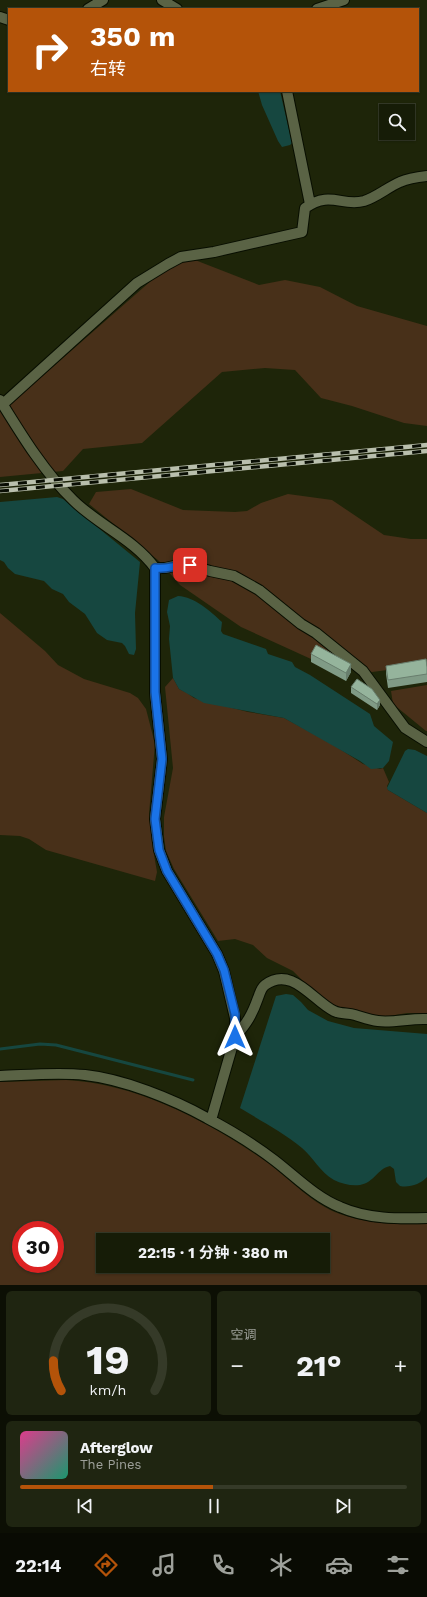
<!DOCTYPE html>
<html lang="zh">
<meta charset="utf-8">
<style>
body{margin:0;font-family:"Work Sans","Noto Sans SC",sans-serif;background:#1f2511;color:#f1f3f6;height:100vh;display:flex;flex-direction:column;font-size:15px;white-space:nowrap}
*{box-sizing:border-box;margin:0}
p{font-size:13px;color:#9ea19b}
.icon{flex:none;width:22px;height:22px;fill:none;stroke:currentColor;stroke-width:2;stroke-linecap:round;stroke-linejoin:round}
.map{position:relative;height:1285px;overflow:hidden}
.sheet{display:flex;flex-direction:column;gap:6px;padding:6px;background:#0c0f04;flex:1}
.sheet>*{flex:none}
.hud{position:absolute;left:8px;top:8px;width:411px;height:84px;border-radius:0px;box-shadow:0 1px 3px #0004,0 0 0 1px #353a28;background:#b45309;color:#fff;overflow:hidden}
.controls{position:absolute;left:379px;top:104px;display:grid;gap:8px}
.controls a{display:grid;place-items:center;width:36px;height:36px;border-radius:0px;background:#161c07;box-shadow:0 1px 3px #0004,0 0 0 1px #353a28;font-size:20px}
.speed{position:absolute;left:12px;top:1221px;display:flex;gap:8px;font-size:20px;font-weight:700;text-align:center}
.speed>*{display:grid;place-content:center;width:52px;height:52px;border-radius:50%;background:#161c07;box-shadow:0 1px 3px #0004,0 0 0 1px #353a28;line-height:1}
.speed .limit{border:6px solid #d22;background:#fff;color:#111}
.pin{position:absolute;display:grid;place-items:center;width:34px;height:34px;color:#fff;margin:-17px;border-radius:8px;box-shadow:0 2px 6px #0006}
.me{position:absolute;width:44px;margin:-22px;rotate:0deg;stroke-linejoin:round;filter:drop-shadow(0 0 3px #0008)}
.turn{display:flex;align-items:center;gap:14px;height:84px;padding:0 16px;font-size:18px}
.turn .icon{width:52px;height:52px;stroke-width:2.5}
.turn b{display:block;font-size:28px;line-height:34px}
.big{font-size:30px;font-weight:700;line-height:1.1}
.sheet .tile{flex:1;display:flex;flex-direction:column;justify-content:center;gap:6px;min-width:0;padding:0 14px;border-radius:6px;background:#1f2511}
.sheet .dial{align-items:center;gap:0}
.dial svg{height:104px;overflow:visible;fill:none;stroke:#353a28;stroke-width:7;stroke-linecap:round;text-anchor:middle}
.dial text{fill:#f1f3f6;stroke:none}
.song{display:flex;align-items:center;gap:12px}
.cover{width:48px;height:48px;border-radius:6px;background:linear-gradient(135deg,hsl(330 70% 55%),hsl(160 70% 35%))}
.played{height:4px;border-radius:2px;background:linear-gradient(90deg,#b45309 50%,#353a28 50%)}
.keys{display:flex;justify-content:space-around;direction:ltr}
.heat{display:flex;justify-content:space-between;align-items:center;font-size:22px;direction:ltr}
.sheet .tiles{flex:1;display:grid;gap:6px;grid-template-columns:1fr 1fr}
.tile:last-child{grid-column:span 2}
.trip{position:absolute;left:96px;top:1233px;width:234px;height:40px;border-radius:0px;background:#161c07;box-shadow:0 1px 3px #0004,0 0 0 1px #353a28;font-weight:700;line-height:40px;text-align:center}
.tabs{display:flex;height:64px;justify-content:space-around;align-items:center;background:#090b03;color:#9ea19b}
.tabs .icon{width:28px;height:28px}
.tabs .active{color:#b45309}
.tabs b{font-size:18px;color:#f1f3f6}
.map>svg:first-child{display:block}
.green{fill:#483019;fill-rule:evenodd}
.water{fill:#164740}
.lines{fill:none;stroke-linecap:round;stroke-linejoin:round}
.stream{stroke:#164740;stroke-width:3}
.minor-casing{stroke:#080e00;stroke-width:12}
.minor{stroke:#5a6345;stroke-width:10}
.rail-casing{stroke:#b9bfad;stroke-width:4.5}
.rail{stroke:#090d03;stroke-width:3;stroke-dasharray:9;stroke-linecap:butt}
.wall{fill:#809b86}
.shaded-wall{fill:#687e6d}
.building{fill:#95b49c;stroke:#687e6d}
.route-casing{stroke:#114b97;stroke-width:10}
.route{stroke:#1a73e8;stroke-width:7}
</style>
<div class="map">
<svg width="427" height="1285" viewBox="0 0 427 1285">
<rect width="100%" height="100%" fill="#1e2509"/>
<path class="green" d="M185 260H195L259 285 285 280 320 287 357 306 427 326V426L404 423 352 406 321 398 295 370 265 368 222 372 142 443 83 449 63 471 0 477V411L23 393 160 273Z
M131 489 183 510 235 512 247 511 261 503 288 494 332 500 384 535 411 539H427V665L372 672 351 668 311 659 241 627 180 585 159 561 89 504 96 492Z
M0 613 45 651 58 665 84 679 130 693 138 698 146 709 155 744 149 814 152 843 157 872 155 881 46 850 29 839 20 836 0 835Z
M173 678 179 689 187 693 194 698 248 712 284 718 332 744 363 764 380 769 383 768 389 782 387 786 388 790 427 813V1013H407L383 1017 342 1010 329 1004 310 988 293 971 267 958 253 945 235 939 218 941 174 869 166 851 164 837V817L173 768 165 687Z
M427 685V731H426L393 704 391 691Z
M66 1080C136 1083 212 1123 268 1163 291 1180 312 1204 340 1214 368 1224 398 1225 427 1224V1285H0V1082ZM21 1230H55V1264H21ZM103 1240H323V1266H103Z"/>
<path class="water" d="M258 91H280L292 143 290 145 282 147 278 141 262 105Z
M57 497 63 499 140 562 135 613 136 649 134 655 129 654 125 646 122 643 107 640 97 633 85 614 69 602 63 594 52 589 44 581 15 574 8 568 4 562 0 560V502Z
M178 596C195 597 210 611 222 622L221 631 223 634 266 649 268 654 292 662 295 667 310 675 370 714 374 726 393 742 389 761 383 768 371 769 360 761 284 718 204 703 179 689 173 678 169 639 170 626 167 612 169 600Z
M408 749 415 750 427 756V813L388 790 387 788 405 751Z
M286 994 293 995 301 1002 308 1010 328 1021 354 1028 427 1034V1177C421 1184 409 1188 400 1186L396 1182 394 1169 390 1166C377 1169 375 1182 360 1185 351 1186 342 1184 334 1180 320 1172 313 1157 302 1148 283 1132 261 1121 240 1108L276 996Z"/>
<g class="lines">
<path class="stream" d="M0 1049 40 1044 56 1045 193 1080"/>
<g class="minor-casing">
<path id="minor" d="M162 0 177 9
M88 9 103 0
M317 9 344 0
M0 17 9 20
M287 91 310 204
M0 400C21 434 44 472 73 500 98 525 134 539 155 568V693L162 759 155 819 159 850 167 871 217 954 224 971 235 1018V1037L211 1120
M3 404 137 283 168 264 181 257 214 252 302 232 305 208C330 190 342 207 364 201 377 197 388 187 400 182 409 178 418 177 427 176
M155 568H165L183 564 190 565 210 571 234 576 259 590 301 624 316 633 363 671 405 728 427 742
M235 1037C247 1023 252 1015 258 998 260 993 261 988 265 985 292 965 313 1001 334 1011 340 1014 348 1013 355 1015 362 1017 370 1020 378 1021 393 1023 411 1018 427 1019
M0 1076C28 1075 57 1072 85 1075 123 1079 173 1099 207 1118 230 1130 253 1144 274 1160 295 1176 315 1197 340 1207 367 1219 398 1219 427 1218"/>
</g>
<use href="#minor" class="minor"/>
<g class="rail-casing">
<path id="rail" d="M0 485 427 445
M0 491 427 451"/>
</g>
<use href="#rail" class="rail"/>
</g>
<path class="wall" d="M311 654 351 672 346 681 311 662Z
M386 666 427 667V682L388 688 386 674Z
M351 687 380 705 377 710 351 693Z"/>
<path class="shaded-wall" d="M351 664V672L346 681V673Z
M380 700V705L377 710V704Z"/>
<path class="building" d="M316 645 351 664 346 673 311 654Z
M426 659 427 667V674L388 680 386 666Z
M357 679 372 689 380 700 377 704 351 687Z"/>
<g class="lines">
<g class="route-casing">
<path id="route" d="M190 565C178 564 167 570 155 568V692L162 759 155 819 159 850 167 871 217 954 224 970 235 1014V1037"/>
</g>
<use href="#route" class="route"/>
</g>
</svg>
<div class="controls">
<a><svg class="icon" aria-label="search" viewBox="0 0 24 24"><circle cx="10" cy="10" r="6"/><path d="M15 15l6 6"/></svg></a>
</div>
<div class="speed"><div class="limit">30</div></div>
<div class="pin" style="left:190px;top:565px;background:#d93025"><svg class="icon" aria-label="arrive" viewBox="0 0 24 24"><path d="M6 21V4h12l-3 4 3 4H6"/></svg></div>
<svg class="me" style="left:235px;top:1037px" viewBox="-20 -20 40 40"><path d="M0-17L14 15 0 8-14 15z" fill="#1a73e8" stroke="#fff" stroke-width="4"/></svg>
<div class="trip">22:15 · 1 分钟 · 380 m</div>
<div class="hud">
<div class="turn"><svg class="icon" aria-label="right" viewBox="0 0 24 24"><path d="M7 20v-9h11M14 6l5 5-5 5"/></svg><div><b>350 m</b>右转</div></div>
</div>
</div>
<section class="sheet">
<div class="tiles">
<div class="tile dial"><svg viewBox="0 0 100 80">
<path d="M14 69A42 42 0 1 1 86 69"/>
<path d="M14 69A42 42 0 0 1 8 46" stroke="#b45309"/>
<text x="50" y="56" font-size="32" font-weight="700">19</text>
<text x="50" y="72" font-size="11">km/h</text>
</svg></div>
<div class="tile"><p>空调</p>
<div class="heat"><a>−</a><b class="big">21°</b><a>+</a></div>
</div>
<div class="tile">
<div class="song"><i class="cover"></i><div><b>Afterglow</b><p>The Pines</p></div></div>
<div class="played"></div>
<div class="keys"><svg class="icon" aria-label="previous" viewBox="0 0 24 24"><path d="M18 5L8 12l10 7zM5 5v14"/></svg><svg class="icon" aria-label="pause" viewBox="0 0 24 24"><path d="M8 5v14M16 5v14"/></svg><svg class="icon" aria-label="next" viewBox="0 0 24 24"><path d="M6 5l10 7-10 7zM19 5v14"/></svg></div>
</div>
</div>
</section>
<nav class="tabs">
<b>22:14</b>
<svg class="icon active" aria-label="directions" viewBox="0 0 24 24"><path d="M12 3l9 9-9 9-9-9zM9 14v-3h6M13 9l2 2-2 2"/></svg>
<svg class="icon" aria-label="music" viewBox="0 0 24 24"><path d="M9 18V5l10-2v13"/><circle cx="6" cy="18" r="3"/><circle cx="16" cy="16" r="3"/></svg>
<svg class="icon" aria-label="phone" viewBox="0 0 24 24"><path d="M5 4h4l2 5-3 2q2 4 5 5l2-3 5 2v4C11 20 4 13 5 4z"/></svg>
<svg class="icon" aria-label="climate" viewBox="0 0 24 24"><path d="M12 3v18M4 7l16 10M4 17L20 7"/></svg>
<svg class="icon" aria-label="car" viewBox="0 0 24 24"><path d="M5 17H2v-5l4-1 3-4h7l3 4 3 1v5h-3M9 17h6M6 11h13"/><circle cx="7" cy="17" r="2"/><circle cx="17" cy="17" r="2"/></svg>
<svg class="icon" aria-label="filters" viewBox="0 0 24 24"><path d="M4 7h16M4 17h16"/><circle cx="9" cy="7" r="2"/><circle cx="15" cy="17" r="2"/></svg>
</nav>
